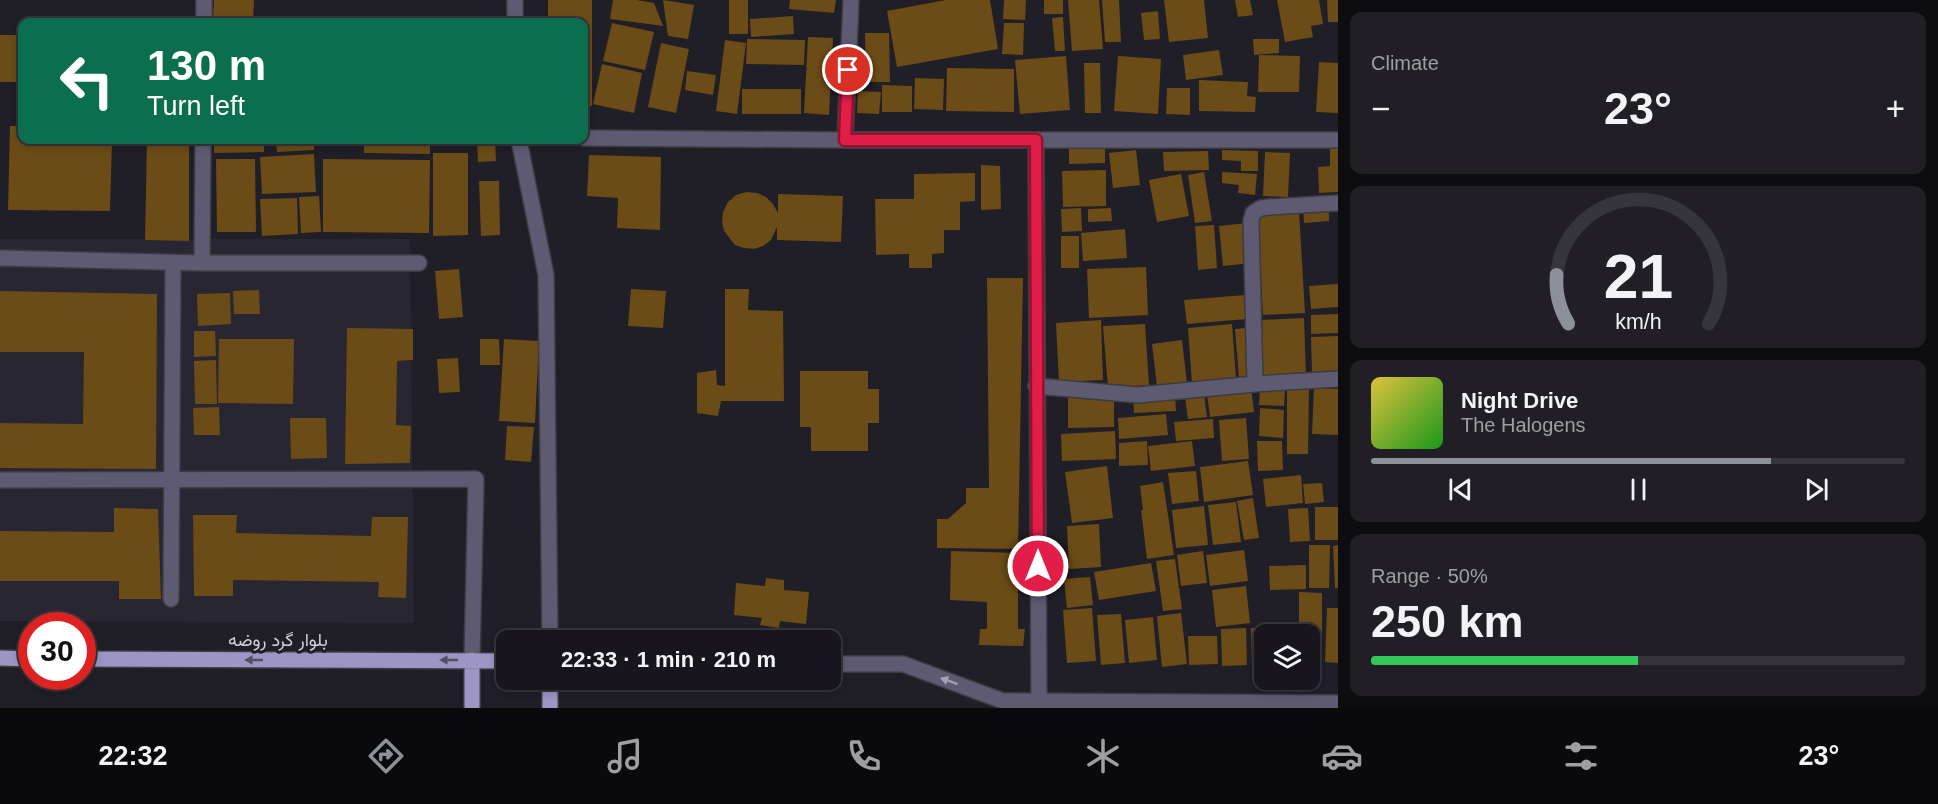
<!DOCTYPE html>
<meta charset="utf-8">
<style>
body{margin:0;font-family:Helvetica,Vazirmatn,sans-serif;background:#211f25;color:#f1f3f6;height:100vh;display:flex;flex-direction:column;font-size:22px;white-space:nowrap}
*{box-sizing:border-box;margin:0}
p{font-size:20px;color:#9f9fa3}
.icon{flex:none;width:33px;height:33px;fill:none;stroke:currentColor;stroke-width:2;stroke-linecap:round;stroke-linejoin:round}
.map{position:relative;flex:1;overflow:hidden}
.details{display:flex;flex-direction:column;gap:12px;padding:12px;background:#0d0c0f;width:600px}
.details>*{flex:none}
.hud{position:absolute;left:18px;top:18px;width:570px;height:126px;border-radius:12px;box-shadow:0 3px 9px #0003,0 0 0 2px #36353b;background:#0b6e4f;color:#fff;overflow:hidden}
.fabs{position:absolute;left:1254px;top:624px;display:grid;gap:12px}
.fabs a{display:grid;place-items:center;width:66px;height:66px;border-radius:12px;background:#18161c;box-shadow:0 3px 9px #0003,0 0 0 2px #36353b;font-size:30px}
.speed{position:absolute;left:18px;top:612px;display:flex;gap:12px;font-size:30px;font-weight:700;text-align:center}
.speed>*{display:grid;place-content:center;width:78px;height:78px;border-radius:50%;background:#18161c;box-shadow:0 3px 9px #0003,0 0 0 2px #36353b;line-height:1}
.speed .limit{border:9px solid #d22;background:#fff;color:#111}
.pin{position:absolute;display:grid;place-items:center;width:51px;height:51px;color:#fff;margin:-26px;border:3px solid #fff;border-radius:50%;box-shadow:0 2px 6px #0007}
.me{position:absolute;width:66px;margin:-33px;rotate:0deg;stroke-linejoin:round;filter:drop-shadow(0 0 4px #0008)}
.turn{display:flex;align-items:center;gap:21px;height:126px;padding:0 30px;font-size:27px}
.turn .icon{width:78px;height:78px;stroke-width:2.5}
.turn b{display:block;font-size:42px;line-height:51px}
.big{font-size:45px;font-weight:600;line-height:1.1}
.details .card{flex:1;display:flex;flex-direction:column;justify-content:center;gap:9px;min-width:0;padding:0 21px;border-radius:12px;background:#211f25}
.details .dial{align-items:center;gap:0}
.dial svg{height:156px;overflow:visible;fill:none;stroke:#36353b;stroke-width:7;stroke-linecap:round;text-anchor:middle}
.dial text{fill:#f1f3f6;stroke:none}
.song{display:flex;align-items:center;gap:18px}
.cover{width:72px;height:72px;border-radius:9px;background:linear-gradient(135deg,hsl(50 70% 55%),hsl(120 70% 35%))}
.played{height:6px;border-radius:3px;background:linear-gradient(90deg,#8c9099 75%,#36353b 75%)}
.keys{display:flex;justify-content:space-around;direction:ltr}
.heat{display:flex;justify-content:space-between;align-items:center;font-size:33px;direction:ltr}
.charge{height:9px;border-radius:4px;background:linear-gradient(90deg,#34c759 50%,#36353b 0)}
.trip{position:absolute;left:496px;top:630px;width:345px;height:60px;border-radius:12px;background:#18161c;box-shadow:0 3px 9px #0003,0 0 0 2px #36353b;font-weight:600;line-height:60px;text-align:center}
.dock{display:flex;height:96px;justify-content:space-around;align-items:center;background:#0a090b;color:#9f9fa3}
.dock .icon{width:42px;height:42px}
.dock .current{color:#8c9099}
.dock b{font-size:27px;color:#f1f3f6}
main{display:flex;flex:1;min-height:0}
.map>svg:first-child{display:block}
.built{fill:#282633}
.building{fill:#6b4b16}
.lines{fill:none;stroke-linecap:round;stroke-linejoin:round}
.minor-casing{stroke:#3c3b42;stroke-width:18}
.major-casing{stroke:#3c3b42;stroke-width:18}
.minor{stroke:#5e5a71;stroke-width:15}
.major{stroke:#9d95c3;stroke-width:15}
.oneway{fill:#524e65}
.oneway2{fill:#a4a1ae}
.route-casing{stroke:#92132f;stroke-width:15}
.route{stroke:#e11d48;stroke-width:10}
.labels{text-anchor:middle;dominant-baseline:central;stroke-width:6;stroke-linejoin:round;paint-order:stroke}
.street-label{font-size:18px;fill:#d2d1d6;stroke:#201e26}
</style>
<main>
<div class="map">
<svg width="1338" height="708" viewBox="0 0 1338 708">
<rect width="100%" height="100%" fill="#201e26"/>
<path class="built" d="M0 239H410L414 623 0 621Z"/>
<path class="building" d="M214 0H254L253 22H213Z
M548 0H592V106H584V22H548Z
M613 0H637L654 3 663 26 610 19Z
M663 0 694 5 688 39 668 36Z
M729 0H748V34H729Z
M790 0H836L834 13 789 9Z
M946 0H990L998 49 897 67 887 11Z
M1004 0H1026L1025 20 1003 19Z
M1044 0H1063V14H1044Z
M1068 0H1099L1103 49 1072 51Z
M1102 0H1119L1121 42H1105Z
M1164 0H1204L1208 38 1169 42Z
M1235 0H1250L1253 15 1238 17Z
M1277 0H1319L1323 24 1311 26 1313 37 1285 42Z
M1327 0H1338V22H1328Z
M1158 11 1160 39 1144 40 1141 13Z
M793 16 794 34 751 37 750 19Z
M1063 17 1065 51H1055L1052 18Z
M612 23 654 32 645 70 603 61Z
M1004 23H1024L1023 55 1002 54Z
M865 33H889L890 82H866Z
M0 35H22V82H0Z
M808 37 833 38 829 115 804 113Z
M747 39 805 40 804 65 746 64Z
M1253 39H1279V53L1254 55Z
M725 40 746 43 737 114 716 111Z
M661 43 689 49 676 113 648 107Z
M1219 50 1223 75 1186 80 1183 55Z
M1259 55 1300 56 1299 92H1258Z
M1066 56 1070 110 1020 114 1015 60Z
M1118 56 1161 59 1158 114 1114 111Z
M1319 62 1338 63V113L1316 112Z
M1084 63H1100L1101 113H1085Z
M602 64 642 73 634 113 593 104Z
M947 68 1014 69V112L946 111Z
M687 71 716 75 713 95 685 90Z
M915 78 944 79 943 110 914 109Z
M1199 80 1248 82 1247 96 1256 97 1255 112 1199 111Z
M882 85 912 86V112H882Z
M1167 88H1190V115L1166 114Z
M742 89H801V114H742Z
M858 91 881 92 879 114 857 113Z
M10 126H22V140H112L110 211 8 210Z
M147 140H189V241L145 240Z
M214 140H264V152L214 153Z
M276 140H314V150L277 152Z
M364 140H430V154L364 153Z
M477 140H495L496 161 478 162Z
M1105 147V163L1069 164V148Z
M1330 149H1338V192L1319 193 1318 167 1330 166Z
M1136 150 1140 185 1113 188 1109 153Z
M1222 150 1258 151V171H1241V161L1222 160Z
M1208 151 1209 170 1164 171 1163 152Z
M1265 152 1290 153 1288 197 1263 196Z
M433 153H468V235L433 236Z
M314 154 316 192 262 194 260 157Z
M589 155 661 157 660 230 617 228 618 198 587 196Z
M216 159H255L256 232H217Z
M323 159 430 160 429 233 323 232Z
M981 165 1000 166 1001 209 981 210Z
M1106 170V206L1063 207 1062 171Z
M1204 172 1212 221 1195 223 1188 175Z
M1222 172 1257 174 1255 195 1238 193 1239 185 1222 183Z
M975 173V201L960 202V230H944V253L932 254V268H909V254L876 255 875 199H914V174Z
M1181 174 1189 216 1157 222 1149 180Z
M479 181H499L500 235 481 236Z
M746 192 757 193 766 197 773 204 778 213V194L843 196 841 242 777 240V227L771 240 763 246 754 249 744 248 735 245 724 231 722 222 723 212 728 202 736 195Z
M319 196 321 232 301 233 299 197Z
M297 198 298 234 262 236 260 199Z
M1329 207V221L1304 223 1303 208Z
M1081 208 1082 231 1062 232 1061 209Z
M1111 208 1112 221 1088 222V209Z
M1299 211 1305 313 1263 315 1257 214Z
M1247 223 1251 263 1223 266 1219 226Z
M1214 225 1217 268 1198 270 1195 226Z
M1125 229 1127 258 1083 261 1081 233Z
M1061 236H1079V268H1061Z
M1146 267 1148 315 1089 318 1087 269Z
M459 269 463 317 439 319 435 271Z
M987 278H1023L1018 549 937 548V519H948L966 503V488H989Z
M1338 284V307L1311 309 1309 286Z
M631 289 666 291 663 328 628 326Z
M725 289H749L748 310 783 311 784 401H721L718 416 697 413V373L716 370 717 385 725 386Z
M259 290 260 314H234L233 291Z
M0 291 157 294 156 469 0 468V423L83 424 84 352H0Z
M230 293 231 324 198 326 197 294Z
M1245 295 1247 319 1187 324 1184 300Z
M1338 314V333L1311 334V315Z
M1304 318 1306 375 1260 377 1258 320Z
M1101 320 1103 380 1059 382 1056 323Z
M1145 324 1149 385 1108 388 1103 326Z
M1232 324 1236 379 1192 383 1188 328Z
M347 328 413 329V360L397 361 396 425 411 426 410 463 345 464Z
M1246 328 1251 377 1239 378 1235 329Z
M194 331H215L216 356 194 357Z
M1338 336V372L1312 373 1311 337Z
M219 339H294L293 404 218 403Z
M480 339H499L500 365H480Z
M504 339 539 341 535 423 499 421Z
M1182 340 1187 383 1157 387 1152 344Z
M458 358 460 392 439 393 437 359Z
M216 360 217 404H195L194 361Z
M800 371H868V389H879V423H868V451H811V427H800Z
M1251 387 1254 412 1210 417 1207 393Z
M1287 387 1309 388 1308 454H1287Z
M1260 388 1285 389 1284 406 1259 405Z
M1314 388 1338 389V435L1312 434Z
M1175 395 1176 411 1134 413 1133 398Z
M1204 395 1207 417 1188 419 1185 397Z
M1068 396H1114V427L1068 428Z
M219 407 220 435H194L193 408Z
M1260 408 1284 410 1283 438 1259 436Z
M1166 414 1168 435 1119 439 1118 418Z
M290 418H326L327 458 291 459Z
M1246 418 1249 459 1222 461 1219 420Z
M1213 419 1214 438 1176 441 1174 422Z
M507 426 534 427 531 462 505 460Z
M1115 431 1116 459 1062 461 1061 434Z
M1147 441 1148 465 1119 466V443Z
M1192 441 1195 466 1151 471 1148 446Z
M1257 441H1282L1283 470 1258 471Z
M1248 461 1253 495 1204 502 1200 467Z
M1107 466 1113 518 1072 523 1065 472Z
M1196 471 1199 501 1172 504 1168 473Z
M1301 475 1303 503 1266 507 1263 479Z
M1163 482 1174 555 1147 559 1141 510H1143L1140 486Z
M1322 483 1324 502 1305 504 1303 484Z
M1253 498 1259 538 1244 540 1237 501Z
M1236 502 1241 542 1213 545 1208 505Z
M1204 506 1208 545 1176 548 1172 510Z
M1315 507H1338V540H1315Z
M114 508 158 509 161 599H119V581H0V531L114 532Z
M1308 508 1310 541 1290 542 1288 509Z
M193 515H237L236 533 371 536 372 517H408L406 598 378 597 379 582 233 580V596H194Z
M1099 524 1101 567 1069 569 1067 526Z
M1309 545H1330L1329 588H1309Z
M1338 545V588H1335L1333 546Z
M1244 550 1248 581 1210 586 1206 555Z
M951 551 1018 553V629H1025L1023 646 979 645 980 629H987V602L950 600Z
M1203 551 1207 583 1181 586 1177 555Z
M1175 559 1182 609 1163 611 1156 561Z
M1151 563 1156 591 1099 600 1094 572Z
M1306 565V589L1270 590 1269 566Z
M1090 577 1093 605 1067 608 1064 579Z
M766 578 784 580V590L809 592 806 624 780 621 779 628 760 625 762 618 734 615 736 583 765 586Z
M1246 586 1250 623 1216 627 1212 590Z
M1299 592 1322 593V662H1310V634H1299Z
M1092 608 1096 661 1067 663 1063 610Z
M1327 608H1338V663L1325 662Z
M1181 613 1187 664 1162 667 1157 616Z
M1121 614 1125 663 1101 665 1097 615Z
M1153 617 1157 660 1129 663 1125 620Z
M1290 627V634H1264V665L1252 666 1251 628Z
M1246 628 1247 665 1222 666 1221 629Z
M1188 636H1217L1218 664 1189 665Z"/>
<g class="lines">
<g class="minor-casing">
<path id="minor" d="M515 0V22
M204 22V0
M584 138 845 140H1338
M519 140 546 275 550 640
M845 140 851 0
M1036 140 1039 708
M0 258 202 263H419
M202 263 203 140
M1255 384 1251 221 1253 213 1261 208 1269 207 1338 203
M1036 386 1138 395 1255 384 1338 379
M0 480 476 479 472 660
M171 599 173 262
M831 664H903L1003 701 1338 703"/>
</g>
<g class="major-casing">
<path id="major" d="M0 658 32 659
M82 659 507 661
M472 708V660
M550 708V680"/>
</g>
<use href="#minor" class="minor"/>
<use href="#major" class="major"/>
</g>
<defs><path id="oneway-solid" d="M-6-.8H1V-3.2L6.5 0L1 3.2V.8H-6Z" transform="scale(1.5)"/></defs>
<g class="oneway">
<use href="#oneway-solid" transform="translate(254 660) rotate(-180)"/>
<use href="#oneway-solid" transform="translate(449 660) rotate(-180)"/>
</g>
<use class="oneway2" href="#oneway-solid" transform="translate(949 681) rotate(-160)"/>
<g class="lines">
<g class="route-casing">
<path id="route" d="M848 70 845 140H1036L1038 566"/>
</g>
<use href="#route" class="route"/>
</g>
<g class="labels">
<g class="street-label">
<text x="278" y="640">بلوار گرد روضه</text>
</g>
</g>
</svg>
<div class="fabs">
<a><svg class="icon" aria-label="layers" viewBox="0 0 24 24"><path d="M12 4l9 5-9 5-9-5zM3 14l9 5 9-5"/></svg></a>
</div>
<div class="speed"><div class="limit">30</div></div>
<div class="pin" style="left:848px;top:70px;background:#d93025"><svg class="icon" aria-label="arrive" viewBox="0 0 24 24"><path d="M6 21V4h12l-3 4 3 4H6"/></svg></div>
<svg class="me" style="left:1038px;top:566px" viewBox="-20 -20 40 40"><circle r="17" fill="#e11d48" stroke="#fff" stroke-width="3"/><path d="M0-11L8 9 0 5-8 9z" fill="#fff"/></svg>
<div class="trip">22:33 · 1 min · 210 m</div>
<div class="hud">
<div class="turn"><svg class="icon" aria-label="left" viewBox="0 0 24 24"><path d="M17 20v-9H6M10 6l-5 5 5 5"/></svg><div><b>130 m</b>Turn left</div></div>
</div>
</div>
<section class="details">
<div class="card"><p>Climate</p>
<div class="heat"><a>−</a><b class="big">23°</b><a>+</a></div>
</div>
<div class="card dial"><svg viewBox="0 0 100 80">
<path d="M14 69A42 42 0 1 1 86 69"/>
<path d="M14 69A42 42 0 0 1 8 44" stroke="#8c9099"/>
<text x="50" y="56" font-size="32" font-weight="700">21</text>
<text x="50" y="72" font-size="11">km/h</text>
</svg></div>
<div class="card">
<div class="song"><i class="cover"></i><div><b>Night Drive</b><p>The Halogens</p></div></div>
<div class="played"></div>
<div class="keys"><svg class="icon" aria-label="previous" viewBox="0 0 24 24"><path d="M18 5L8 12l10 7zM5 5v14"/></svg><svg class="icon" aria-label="pause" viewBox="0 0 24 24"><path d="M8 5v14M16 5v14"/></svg><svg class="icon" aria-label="next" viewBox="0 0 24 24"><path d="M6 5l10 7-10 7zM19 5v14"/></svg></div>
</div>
<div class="card"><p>Range · 50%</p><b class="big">250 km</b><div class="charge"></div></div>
</section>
</main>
<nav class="dock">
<b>22:32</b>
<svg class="icon current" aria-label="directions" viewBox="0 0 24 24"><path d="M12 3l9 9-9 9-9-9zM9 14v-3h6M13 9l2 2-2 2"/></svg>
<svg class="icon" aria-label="music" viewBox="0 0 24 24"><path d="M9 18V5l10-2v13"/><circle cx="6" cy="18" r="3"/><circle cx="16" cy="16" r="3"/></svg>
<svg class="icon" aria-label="phone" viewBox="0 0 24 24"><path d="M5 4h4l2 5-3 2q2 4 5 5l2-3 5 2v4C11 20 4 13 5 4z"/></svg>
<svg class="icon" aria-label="climate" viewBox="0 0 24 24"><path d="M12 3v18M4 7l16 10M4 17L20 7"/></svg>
<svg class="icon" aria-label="car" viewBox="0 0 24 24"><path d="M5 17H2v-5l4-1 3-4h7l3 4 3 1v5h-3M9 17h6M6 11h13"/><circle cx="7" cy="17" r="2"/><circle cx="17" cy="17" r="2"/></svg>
<svg class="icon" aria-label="filters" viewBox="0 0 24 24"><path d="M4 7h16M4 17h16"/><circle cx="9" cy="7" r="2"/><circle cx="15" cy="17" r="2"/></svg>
<b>23°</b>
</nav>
